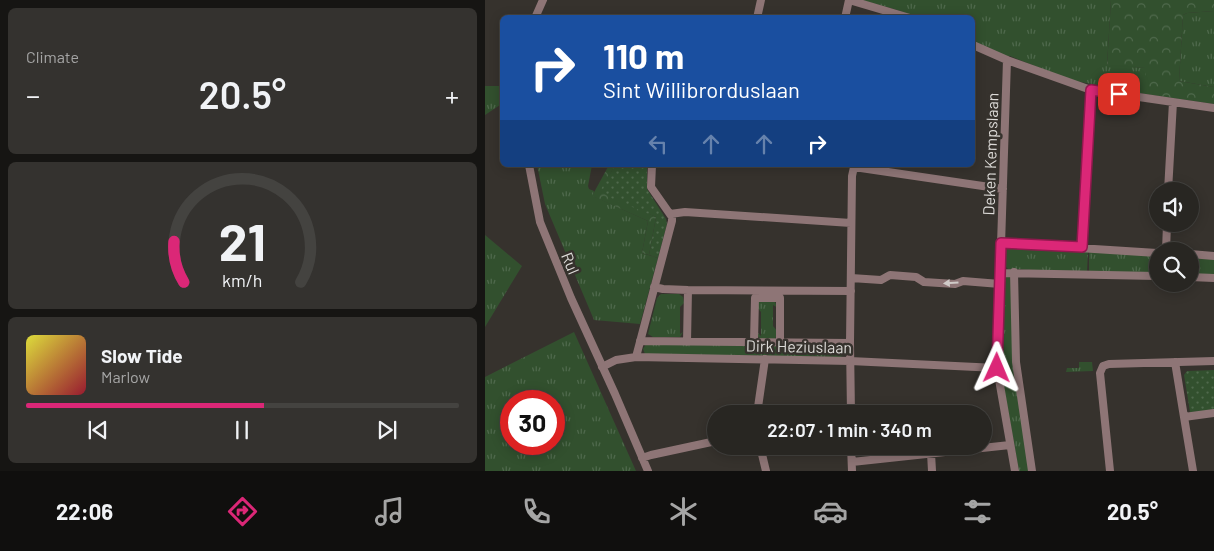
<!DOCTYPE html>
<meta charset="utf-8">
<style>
body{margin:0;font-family:Barlow,sans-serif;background:#34322f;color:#f1f3f6;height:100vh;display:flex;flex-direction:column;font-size:19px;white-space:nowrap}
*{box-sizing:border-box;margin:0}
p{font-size:16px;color:#a5a5a5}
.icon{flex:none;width:28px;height:28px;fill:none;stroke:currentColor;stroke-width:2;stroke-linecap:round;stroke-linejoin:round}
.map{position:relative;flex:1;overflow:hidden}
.panel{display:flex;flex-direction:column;gap:8px;padding:8px;background:#161513;width:485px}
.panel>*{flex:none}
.guide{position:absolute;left:15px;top:15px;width:475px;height:152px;border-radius:8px;box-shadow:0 2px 12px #0003,0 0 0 1px #444340;background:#1a4fa0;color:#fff;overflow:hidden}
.buttons{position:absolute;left:664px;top:182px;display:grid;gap:10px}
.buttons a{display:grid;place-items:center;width:50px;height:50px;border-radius:50%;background:#282622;box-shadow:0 2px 12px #0003,0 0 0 1px #444340;font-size:25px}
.speed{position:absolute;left:15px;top:390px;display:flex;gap:10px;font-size:25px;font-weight:700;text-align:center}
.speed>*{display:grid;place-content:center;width:65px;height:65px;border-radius:50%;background:#282622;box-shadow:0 2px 12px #0003,0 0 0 1px #444340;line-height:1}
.speed .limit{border:8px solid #d22;background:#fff;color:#111}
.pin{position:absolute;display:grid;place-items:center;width:42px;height:42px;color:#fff;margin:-21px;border-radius:10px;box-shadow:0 2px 8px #0006}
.me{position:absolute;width:55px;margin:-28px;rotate:1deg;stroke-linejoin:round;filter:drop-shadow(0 0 4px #0008)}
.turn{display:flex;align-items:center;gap:18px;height:105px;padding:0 20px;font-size:22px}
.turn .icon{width:65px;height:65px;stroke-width:2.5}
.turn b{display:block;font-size:35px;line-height:42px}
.lanes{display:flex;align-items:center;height:48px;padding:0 20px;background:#0003;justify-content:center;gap:25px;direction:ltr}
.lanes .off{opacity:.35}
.big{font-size:38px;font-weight:600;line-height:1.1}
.panel .widget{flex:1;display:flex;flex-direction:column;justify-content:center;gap:8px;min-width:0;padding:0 18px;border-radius:8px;background:#34322f}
.panel .dial{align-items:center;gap:0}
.dial svg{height:130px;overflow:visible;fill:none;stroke:#444340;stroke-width:7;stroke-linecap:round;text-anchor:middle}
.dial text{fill:#f1f3f6;stroke:none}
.song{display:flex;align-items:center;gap:15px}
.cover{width:60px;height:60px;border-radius:8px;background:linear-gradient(135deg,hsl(60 70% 55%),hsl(350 70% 35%))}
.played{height:5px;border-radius:2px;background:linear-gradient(90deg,#db2777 55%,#444340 55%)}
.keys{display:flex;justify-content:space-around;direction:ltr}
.heat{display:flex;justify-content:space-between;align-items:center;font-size:28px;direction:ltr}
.trip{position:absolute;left:222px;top:405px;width:285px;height:50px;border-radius:25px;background:#282622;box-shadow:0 2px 12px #0003,0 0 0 1px #444340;font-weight:600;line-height:50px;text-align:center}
.dock{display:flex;height:80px;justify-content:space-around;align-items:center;background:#100f0e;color:#a5a5a5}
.dock .icon{width:35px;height:35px}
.dock .on{color:#db2777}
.dock b{font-size:22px;color:#f1f3f6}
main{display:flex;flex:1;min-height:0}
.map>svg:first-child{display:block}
.grass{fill:url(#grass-tufts);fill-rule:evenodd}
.forest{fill:url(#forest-crowns)}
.park{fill:url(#park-dots)}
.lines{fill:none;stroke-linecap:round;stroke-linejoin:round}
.minor{stroke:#8e7576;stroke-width:8}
.oneway{fill:#d0cbc8}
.route-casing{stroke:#8e194d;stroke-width:12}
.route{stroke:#db2777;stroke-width:9}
.labels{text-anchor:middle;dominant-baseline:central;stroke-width:5;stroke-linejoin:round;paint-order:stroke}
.street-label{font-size:16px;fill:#dcdad7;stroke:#36322d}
</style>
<main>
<section class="panel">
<div class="widget"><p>Climate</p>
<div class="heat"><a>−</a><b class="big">20.5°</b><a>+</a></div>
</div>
<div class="widget dial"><svg viewBox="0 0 100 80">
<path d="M14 69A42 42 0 1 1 86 69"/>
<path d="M14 69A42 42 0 0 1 8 44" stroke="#db2777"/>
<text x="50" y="56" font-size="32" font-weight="700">21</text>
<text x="50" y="72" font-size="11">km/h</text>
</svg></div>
<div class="widget">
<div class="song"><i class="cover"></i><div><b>Slow Tide</b><p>Marlow</p></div></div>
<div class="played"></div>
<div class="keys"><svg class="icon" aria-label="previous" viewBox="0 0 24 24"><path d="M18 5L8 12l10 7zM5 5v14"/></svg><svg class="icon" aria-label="pause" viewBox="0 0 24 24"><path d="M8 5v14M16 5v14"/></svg><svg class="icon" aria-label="next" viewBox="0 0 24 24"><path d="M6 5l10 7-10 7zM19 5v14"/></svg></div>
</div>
</section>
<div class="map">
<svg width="729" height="471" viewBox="0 0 729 471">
<defs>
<pattern id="grass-tufts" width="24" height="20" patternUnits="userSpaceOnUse" patternTransform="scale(1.25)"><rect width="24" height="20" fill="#32502e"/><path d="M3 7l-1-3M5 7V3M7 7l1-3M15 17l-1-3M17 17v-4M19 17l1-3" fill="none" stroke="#4f694c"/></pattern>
<pattern id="forest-crowns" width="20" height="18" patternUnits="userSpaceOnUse" patternTransform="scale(1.25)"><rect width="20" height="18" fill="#32502e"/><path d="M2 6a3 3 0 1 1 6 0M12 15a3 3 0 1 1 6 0" fill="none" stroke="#4f694c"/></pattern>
<pattern id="park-dots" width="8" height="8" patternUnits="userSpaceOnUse" patternTransform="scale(1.25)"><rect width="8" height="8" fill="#32502e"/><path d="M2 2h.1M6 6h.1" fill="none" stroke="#4f694c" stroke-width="1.8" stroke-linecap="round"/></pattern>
</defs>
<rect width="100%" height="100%" fill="#36322d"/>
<path class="grass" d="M376 0H626L622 65 660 68V94L585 80 525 56 520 57 488 42V18L433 17 409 9Z
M729 11V87L694 81 698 15 702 13Z
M0 86H17L18 103 0 115Z
M52 165H107L103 186 104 189 109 191 108 196 163 221 157 253 173 258 155 324 109 320 60 204Z
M0 235 37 266 0 327Z
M526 247 603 252 602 272 523 269 519 265C519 258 517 250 526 247Z
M604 252 672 256V274L604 272Z
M705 258 729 259V275L705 274Z
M523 275 526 278 545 471H534L517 377 516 360 519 277Z
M176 294H194L198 297 199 303 195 307V334L198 332 195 337H168L163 334 172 298Z
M275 300 290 302 293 308 288 305V326L293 332 290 339H276L271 335 272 332 276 336V312L271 306Z
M89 332 151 471H0V377ZM26 401H69V444H26Z
M161 344 357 346 360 351 359 355 355 357 160 354 158 349Z
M594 362H607L608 371 581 372 582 368H594Z"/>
<path class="forest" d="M626 0H729V11L702 13 698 15 694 81 729 87V104L660 94V68L622 66Z
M124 165H130L116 191 171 217 164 255 157 253 163 221 107 196Z"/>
<path class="park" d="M130 165H162V189L181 219 182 224 173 258 164 255 171 217 126 198 115 191Z
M729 370V411L705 412 699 375 702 371Z"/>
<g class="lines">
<path class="minor" d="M50 18 58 0
M272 18 276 0
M360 18 364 0 425 18
M488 45 522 60 606 90 729 108
M522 60 512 368 530 471
M44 165 55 222 86 298 130 394 163 471
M368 165 369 167 518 189
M683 191 688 102
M185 214 200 212 366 223
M515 243 672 253
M597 247 606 90
M681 251 682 224
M705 254 729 256
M529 272 531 362 547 471
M515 273 672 276
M705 277 729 278
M366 278 396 280 405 275 431 277 439 282 470 284 478 281 515 284
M169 287 178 289 203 290 366 291
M155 341 365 343
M202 342 203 290
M269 342 270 298H295V343
M151 357 187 221V217L166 187 167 165
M690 362 699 417 729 413
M117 367 131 360 151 357 365 361 512 368
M272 414 280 359
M366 414 365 343 367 176 369 167
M699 417 708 471
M275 446 281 471
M366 446 367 471
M446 453 447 471
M157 458 166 455 231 441
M367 462 525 445
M625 471 615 373 618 366 624 364 729 361"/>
</g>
<defs><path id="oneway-solid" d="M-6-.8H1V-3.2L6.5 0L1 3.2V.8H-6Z" transform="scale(1.25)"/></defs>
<use class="oneway" href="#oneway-solid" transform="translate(466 283) rotate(176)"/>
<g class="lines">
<g class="route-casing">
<path id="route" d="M512 368 516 243 597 247 606 90 634 94"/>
</g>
<use href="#route" class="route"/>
</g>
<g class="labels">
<g class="street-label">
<text transform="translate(505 154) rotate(-88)">Deken Kempslaan</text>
<text transform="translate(86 263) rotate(68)">Rul</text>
<text transform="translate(314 346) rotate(1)">Dirk Heziuslaan</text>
</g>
</g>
</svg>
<div class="buttons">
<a><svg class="icon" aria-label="sound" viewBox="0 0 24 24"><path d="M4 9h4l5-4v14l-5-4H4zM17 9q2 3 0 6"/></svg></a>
<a><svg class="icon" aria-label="search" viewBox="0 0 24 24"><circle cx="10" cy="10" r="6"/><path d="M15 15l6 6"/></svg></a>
</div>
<div class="speed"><div class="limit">30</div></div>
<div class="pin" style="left:634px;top:94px;background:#d93025"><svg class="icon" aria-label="arrive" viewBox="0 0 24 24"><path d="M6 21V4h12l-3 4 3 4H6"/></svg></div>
<svg class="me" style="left:512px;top:368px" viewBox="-20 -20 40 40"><path d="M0-17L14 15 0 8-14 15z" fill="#db2777" stroke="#fff" stroke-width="4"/></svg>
<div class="trip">22:07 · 1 min · 340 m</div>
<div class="guide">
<div class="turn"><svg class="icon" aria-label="right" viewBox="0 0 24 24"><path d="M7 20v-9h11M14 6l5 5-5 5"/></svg><div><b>110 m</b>Sint Willibrorduslaan</div></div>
<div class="lanes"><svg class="icon off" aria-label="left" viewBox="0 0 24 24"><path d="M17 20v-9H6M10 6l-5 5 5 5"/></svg><svg class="icon off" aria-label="ahead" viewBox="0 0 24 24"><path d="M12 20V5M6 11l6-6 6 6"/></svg><svg class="icon off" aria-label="ahead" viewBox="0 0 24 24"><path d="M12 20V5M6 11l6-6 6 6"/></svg><svg class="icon" aria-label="right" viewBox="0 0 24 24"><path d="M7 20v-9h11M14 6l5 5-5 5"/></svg></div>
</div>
</div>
</main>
<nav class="dock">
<b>22:06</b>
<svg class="icon on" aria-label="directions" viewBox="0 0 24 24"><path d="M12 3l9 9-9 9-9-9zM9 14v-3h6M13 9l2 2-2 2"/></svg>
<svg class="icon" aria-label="music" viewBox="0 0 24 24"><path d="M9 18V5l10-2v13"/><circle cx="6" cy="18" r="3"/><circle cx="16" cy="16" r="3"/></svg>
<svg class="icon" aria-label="phone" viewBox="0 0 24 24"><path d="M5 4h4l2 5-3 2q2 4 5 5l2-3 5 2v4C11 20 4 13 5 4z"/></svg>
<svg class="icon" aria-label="climate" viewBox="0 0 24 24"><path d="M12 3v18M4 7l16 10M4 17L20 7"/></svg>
<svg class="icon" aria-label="car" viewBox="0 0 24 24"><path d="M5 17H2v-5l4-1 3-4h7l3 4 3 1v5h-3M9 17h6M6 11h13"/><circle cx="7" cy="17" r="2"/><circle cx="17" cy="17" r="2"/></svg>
<svg class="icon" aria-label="filters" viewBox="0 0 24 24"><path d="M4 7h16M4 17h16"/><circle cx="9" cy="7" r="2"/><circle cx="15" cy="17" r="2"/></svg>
<b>20.5°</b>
</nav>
